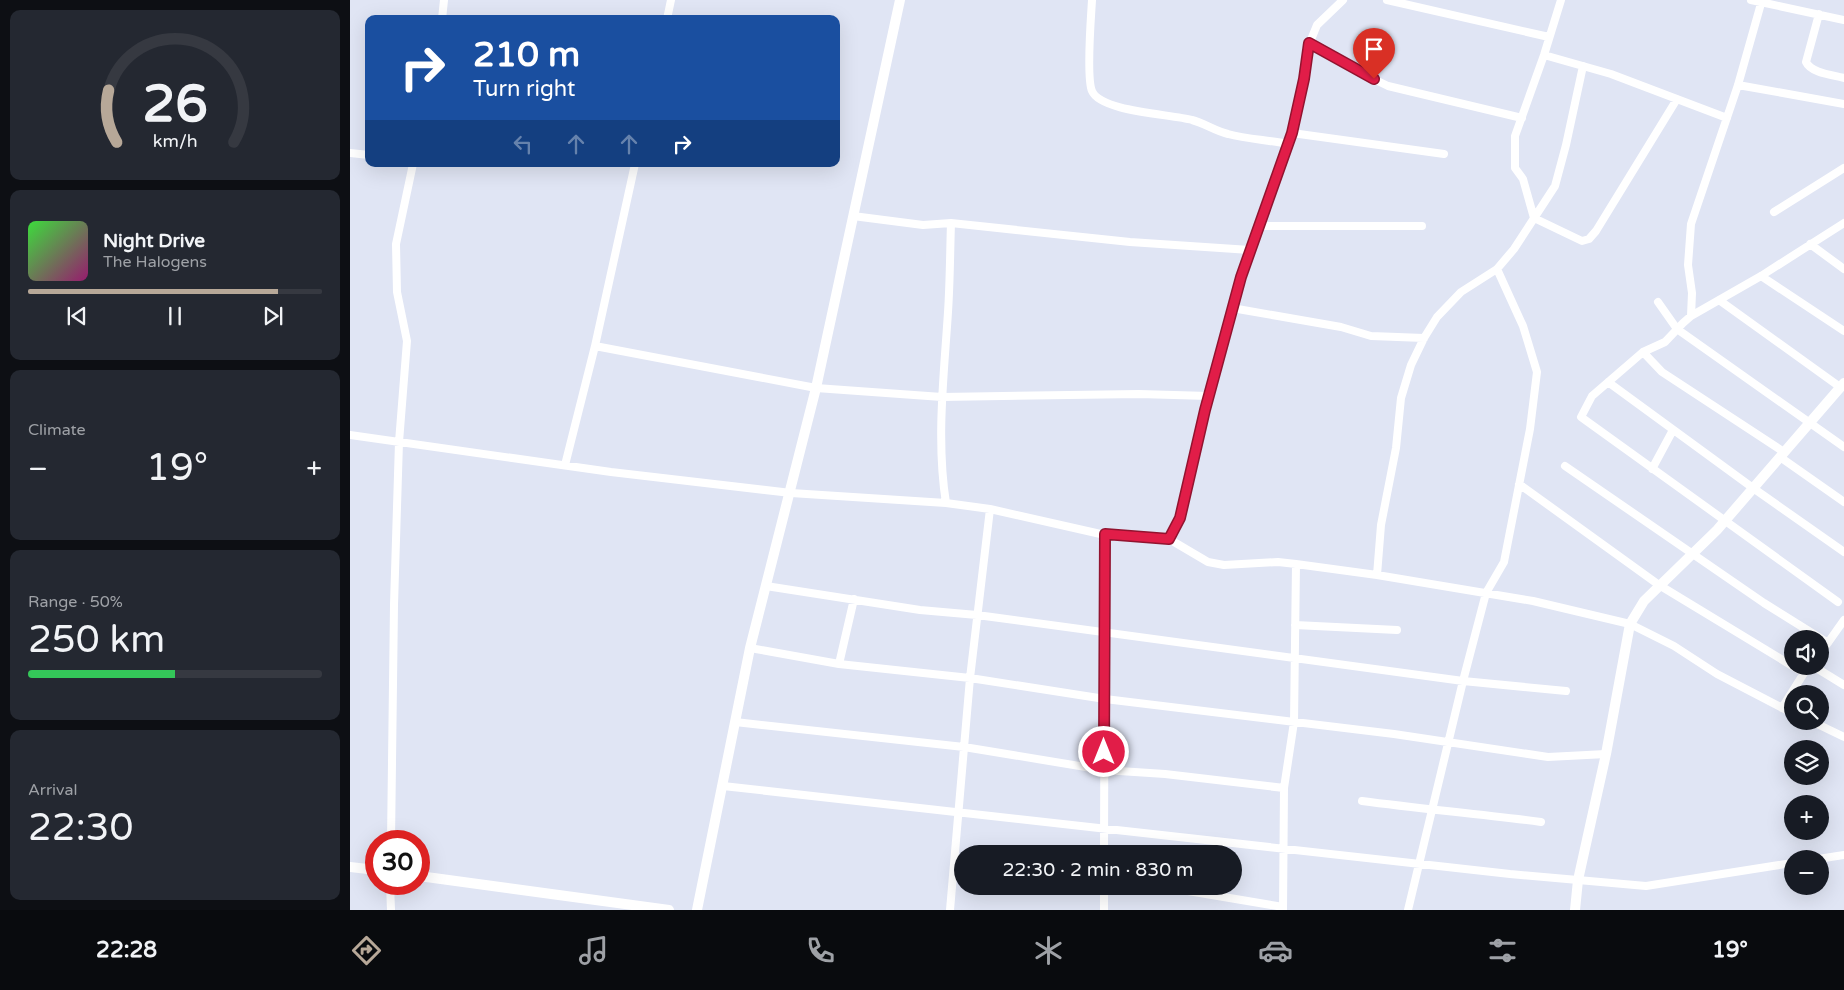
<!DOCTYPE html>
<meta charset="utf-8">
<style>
body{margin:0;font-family:"Varela Round",sans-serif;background:#242831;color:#f1f3f6;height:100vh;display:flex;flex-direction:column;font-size:19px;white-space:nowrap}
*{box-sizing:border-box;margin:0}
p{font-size:16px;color:#9ea1a6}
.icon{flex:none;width:28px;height:28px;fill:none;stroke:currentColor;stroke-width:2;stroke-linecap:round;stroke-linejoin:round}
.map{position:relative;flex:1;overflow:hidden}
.side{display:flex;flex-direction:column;gap:10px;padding:10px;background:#0d0f14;width:350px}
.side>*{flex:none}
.guide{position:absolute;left:15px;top:15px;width:475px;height:152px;border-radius:10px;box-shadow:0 5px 20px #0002;background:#1a4fa0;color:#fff;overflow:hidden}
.tools{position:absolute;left:1434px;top:630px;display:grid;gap:10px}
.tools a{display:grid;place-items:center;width:45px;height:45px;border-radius:50%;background:#171b24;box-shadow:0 5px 20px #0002;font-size:25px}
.speed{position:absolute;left:15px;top:830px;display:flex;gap:10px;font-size:25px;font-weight:700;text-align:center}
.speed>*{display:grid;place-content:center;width:65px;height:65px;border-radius:50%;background:#171b24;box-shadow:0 5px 20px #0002;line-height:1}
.speed .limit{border:8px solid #d22;background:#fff;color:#111}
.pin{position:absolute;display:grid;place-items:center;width:42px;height:42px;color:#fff;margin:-51px -21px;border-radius:50% 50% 50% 0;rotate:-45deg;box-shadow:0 0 5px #0007}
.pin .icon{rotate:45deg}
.me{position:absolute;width:55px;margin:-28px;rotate:0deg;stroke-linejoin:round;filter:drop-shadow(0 0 4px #0008)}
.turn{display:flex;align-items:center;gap:18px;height:105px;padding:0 25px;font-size:22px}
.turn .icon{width:65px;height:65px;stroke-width:2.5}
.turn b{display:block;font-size:35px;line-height:42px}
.lanes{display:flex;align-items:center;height:48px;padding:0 25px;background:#0003;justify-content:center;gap:25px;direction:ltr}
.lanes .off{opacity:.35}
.big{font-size:38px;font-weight:600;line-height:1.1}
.side .tile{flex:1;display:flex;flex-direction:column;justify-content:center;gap:8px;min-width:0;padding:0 18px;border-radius:10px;background:#242831}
.side .dial{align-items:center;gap:0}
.dial svg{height:130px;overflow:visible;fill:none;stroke:#363941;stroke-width:7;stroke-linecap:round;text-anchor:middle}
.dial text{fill:#f1f3f6;stroke:none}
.song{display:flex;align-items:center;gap:15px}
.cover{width:60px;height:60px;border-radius:8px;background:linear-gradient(135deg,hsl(120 70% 55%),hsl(320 70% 35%))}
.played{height:5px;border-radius:2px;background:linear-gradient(90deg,#b7a898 85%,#363941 85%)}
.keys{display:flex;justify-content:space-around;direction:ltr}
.heat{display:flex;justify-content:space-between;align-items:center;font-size:28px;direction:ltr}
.charge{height:8px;border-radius:4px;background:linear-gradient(90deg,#34c759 50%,#363941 0)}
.trip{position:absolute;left:604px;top:845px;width:288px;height:50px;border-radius:25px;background:#171b24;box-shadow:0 5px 20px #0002;font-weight:600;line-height:50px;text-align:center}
.tab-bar{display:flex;height:80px;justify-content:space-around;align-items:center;background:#090b0e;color:#9ea1a6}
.tab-bar .icon{width:35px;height:35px}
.tab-bar .active{color:#b7a898}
.tab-bar b{font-size:22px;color:#f1f3f6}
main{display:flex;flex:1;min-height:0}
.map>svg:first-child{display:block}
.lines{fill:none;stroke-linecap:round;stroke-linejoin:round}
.minor{stroke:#fff;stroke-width:8}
.tertiary{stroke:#fff;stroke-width:10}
.route-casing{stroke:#92132f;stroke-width:12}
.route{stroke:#e11d48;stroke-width:9}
</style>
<main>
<section class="side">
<div class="tile dial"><svg viewBox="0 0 100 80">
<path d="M14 69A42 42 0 1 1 86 69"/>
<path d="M14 69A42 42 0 0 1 9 37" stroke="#b7a898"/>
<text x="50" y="56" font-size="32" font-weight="700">26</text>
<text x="50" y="72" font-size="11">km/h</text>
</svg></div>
<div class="tile">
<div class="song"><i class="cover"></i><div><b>Night Drive</b><p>The Halogens</p></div></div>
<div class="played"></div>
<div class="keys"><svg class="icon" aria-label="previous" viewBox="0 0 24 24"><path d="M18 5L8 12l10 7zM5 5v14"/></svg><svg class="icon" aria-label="pause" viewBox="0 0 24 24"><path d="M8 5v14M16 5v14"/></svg><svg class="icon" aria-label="next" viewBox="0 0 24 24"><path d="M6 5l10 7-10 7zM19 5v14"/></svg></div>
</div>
<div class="tile"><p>Climate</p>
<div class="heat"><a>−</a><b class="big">19°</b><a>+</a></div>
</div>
<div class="tile"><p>Range · 50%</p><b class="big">250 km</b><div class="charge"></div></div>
<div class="tile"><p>Arrival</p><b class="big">22:30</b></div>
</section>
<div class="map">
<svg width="1494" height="910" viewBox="0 0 1494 910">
<rect width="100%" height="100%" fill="#e0e5f4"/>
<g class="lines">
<path class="minor" d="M742 0C741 18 736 77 742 91 751 112 821 114 842 120 854 123 865 131 878 134 897 139 918 140 938 144
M1037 0 1199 37
M1211 0 1194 55 1165 136V168L1173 179 1184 218 1232 241 1239 239 1246 231 1327 99
M1401 0 1494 20
M1412 0 1388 85 1341 224 1338 265 1342 293 1341 316 1333 323 1315 342 1293 352 1242 396 1231 417 1488 602
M1469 14 1456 62C1461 73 1483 75 1494 78
M92 19 94 0
M317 19 321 0
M959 43 1009 72 1038 86 1172 118
M1194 55 1261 74 1377 118
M1388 85 1494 104
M942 133 1094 154
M0 153 19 155
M1424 212 1494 168
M503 216 573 225 601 223 780 242 900 250
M909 226H1072
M1460 244 1494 269
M1411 276 1494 331
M1369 300 1490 387
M1308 302 1327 329 1494 447
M882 308 991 327 1021 336 1074 338
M1341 316 1411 276 1494 223
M245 346 466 388 592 397 789 394 859 396
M1293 352 1312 372 1434 452
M1258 382 1403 488 1494 552
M0 435 261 472 441 493 596 503 640 509 755 535 819 539 858 562 874 565 928 562 946 564 1027 575 1183 601 1280 624 1324 646 1367 674 1442 713
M1430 457 1494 502
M215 465 245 346 285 164
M1215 466 1414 603 1478 643
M1302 469 1323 430
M1169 484 1309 585 1454 673
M596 503C586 440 594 375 598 312 600 282 600 253 601 223
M819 539 830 518 855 410 891 277 942 133 954 79 958 47 967 25 993 0
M1027 575 1031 525 1046 448 1051 398 1061 365 1074 338 1087 317 1111 292 1147 269 1164 249 1205 186 1216 145 1233 66
M416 586 570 610 627 615 1113 681 1216 691
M945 625 1047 630
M400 648 489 664 620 678 755 699 1044 734 1198 757 1256 754
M1470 654 1494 620
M489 664 504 599
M1463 666 1494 685
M1432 708 1454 673 1460 666
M1461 721 1494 737
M385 722 614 747 754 770 815 774 934 788
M373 786 1160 874 1296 886 1442 863
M1012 801C1072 809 1131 814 1191 822
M41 841 44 605 49 442 57 341 47 292 46 244 63 164
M754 854 755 535
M1468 859 1494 855
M40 884 41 910
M730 886 754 889 838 891 933 907
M754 886V910
M600 910 620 678 640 509
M933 910 934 788 944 722 946 564
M1058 910 1113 681 1136 593 1154 562 1180 429 1187 372 1173 326 1147 269"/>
<path class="tertiary" d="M0 867 26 870
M69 876 319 910
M347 910 400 648 466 388 550 0
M1225 910 1228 880 1256 754 1280 624 1294 601 1367 530 1494 383"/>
</g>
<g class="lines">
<g class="route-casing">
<path id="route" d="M754 752 755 534 819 539 830 518 855 410 891 277 942 133 954 79 959 43 1024 79"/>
</g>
<use href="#route" class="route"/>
</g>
</svg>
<div class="tools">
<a><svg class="icon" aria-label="sound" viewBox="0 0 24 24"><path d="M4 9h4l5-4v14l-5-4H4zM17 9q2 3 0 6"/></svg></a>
<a><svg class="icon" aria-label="search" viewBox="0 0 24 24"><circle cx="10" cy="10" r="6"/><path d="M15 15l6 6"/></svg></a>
<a><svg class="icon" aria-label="layers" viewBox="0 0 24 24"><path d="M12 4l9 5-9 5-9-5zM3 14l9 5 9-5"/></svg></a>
<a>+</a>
<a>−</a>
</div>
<div class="speed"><div class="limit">30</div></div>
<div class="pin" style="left:1024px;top:79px;background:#d93025"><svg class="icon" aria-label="arrive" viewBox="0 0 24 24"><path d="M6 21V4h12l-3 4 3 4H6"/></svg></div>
<svg class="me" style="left:754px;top:752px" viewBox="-20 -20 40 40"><circle r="17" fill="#e11d48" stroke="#fff" stroke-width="3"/><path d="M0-11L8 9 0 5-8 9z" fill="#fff"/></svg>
<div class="trip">22:30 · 2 min · 830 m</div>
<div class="guide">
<div class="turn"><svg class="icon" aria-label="right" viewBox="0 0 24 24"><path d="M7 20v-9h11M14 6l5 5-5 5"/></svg><div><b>210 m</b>Turn right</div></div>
<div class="lanes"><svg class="icon off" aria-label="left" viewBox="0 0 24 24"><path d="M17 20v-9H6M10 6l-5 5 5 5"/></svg><svg class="icon off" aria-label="ahead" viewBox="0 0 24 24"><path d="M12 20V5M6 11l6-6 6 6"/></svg><svg class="icon off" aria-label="ahead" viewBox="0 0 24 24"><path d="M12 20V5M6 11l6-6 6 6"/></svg><svg class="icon" aria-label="right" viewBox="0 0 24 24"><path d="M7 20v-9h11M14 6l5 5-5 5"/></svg></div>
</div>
</div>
</main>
<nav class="tab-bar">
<b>22:28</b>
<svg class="icon active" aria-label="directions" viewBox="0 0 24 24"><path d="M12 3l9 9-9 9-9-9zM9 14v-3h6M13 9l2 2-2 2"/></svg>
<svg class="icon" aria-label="music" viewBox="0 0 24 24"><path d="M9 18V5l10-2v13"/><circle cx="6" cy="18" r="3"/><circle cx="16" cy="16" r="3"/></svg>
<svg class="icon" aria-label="phone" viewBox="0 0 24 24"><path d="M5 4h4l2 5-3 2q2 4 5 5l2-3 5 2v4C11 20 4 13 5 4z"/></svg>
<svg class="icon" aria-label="climate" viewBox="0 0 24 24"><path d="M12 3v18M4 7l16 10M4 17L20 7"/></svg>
<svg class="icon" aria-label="car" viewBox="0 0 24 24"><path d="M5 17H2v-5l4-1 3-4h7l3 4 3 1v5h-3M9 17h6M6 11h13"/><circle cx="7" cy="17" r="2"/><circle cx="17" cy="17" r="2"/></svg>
<svg class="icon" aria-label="filters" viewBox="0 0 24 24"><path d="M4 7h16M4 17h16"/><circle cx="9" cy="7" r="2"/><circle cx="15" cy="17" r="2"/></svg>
<b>19°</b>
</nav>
